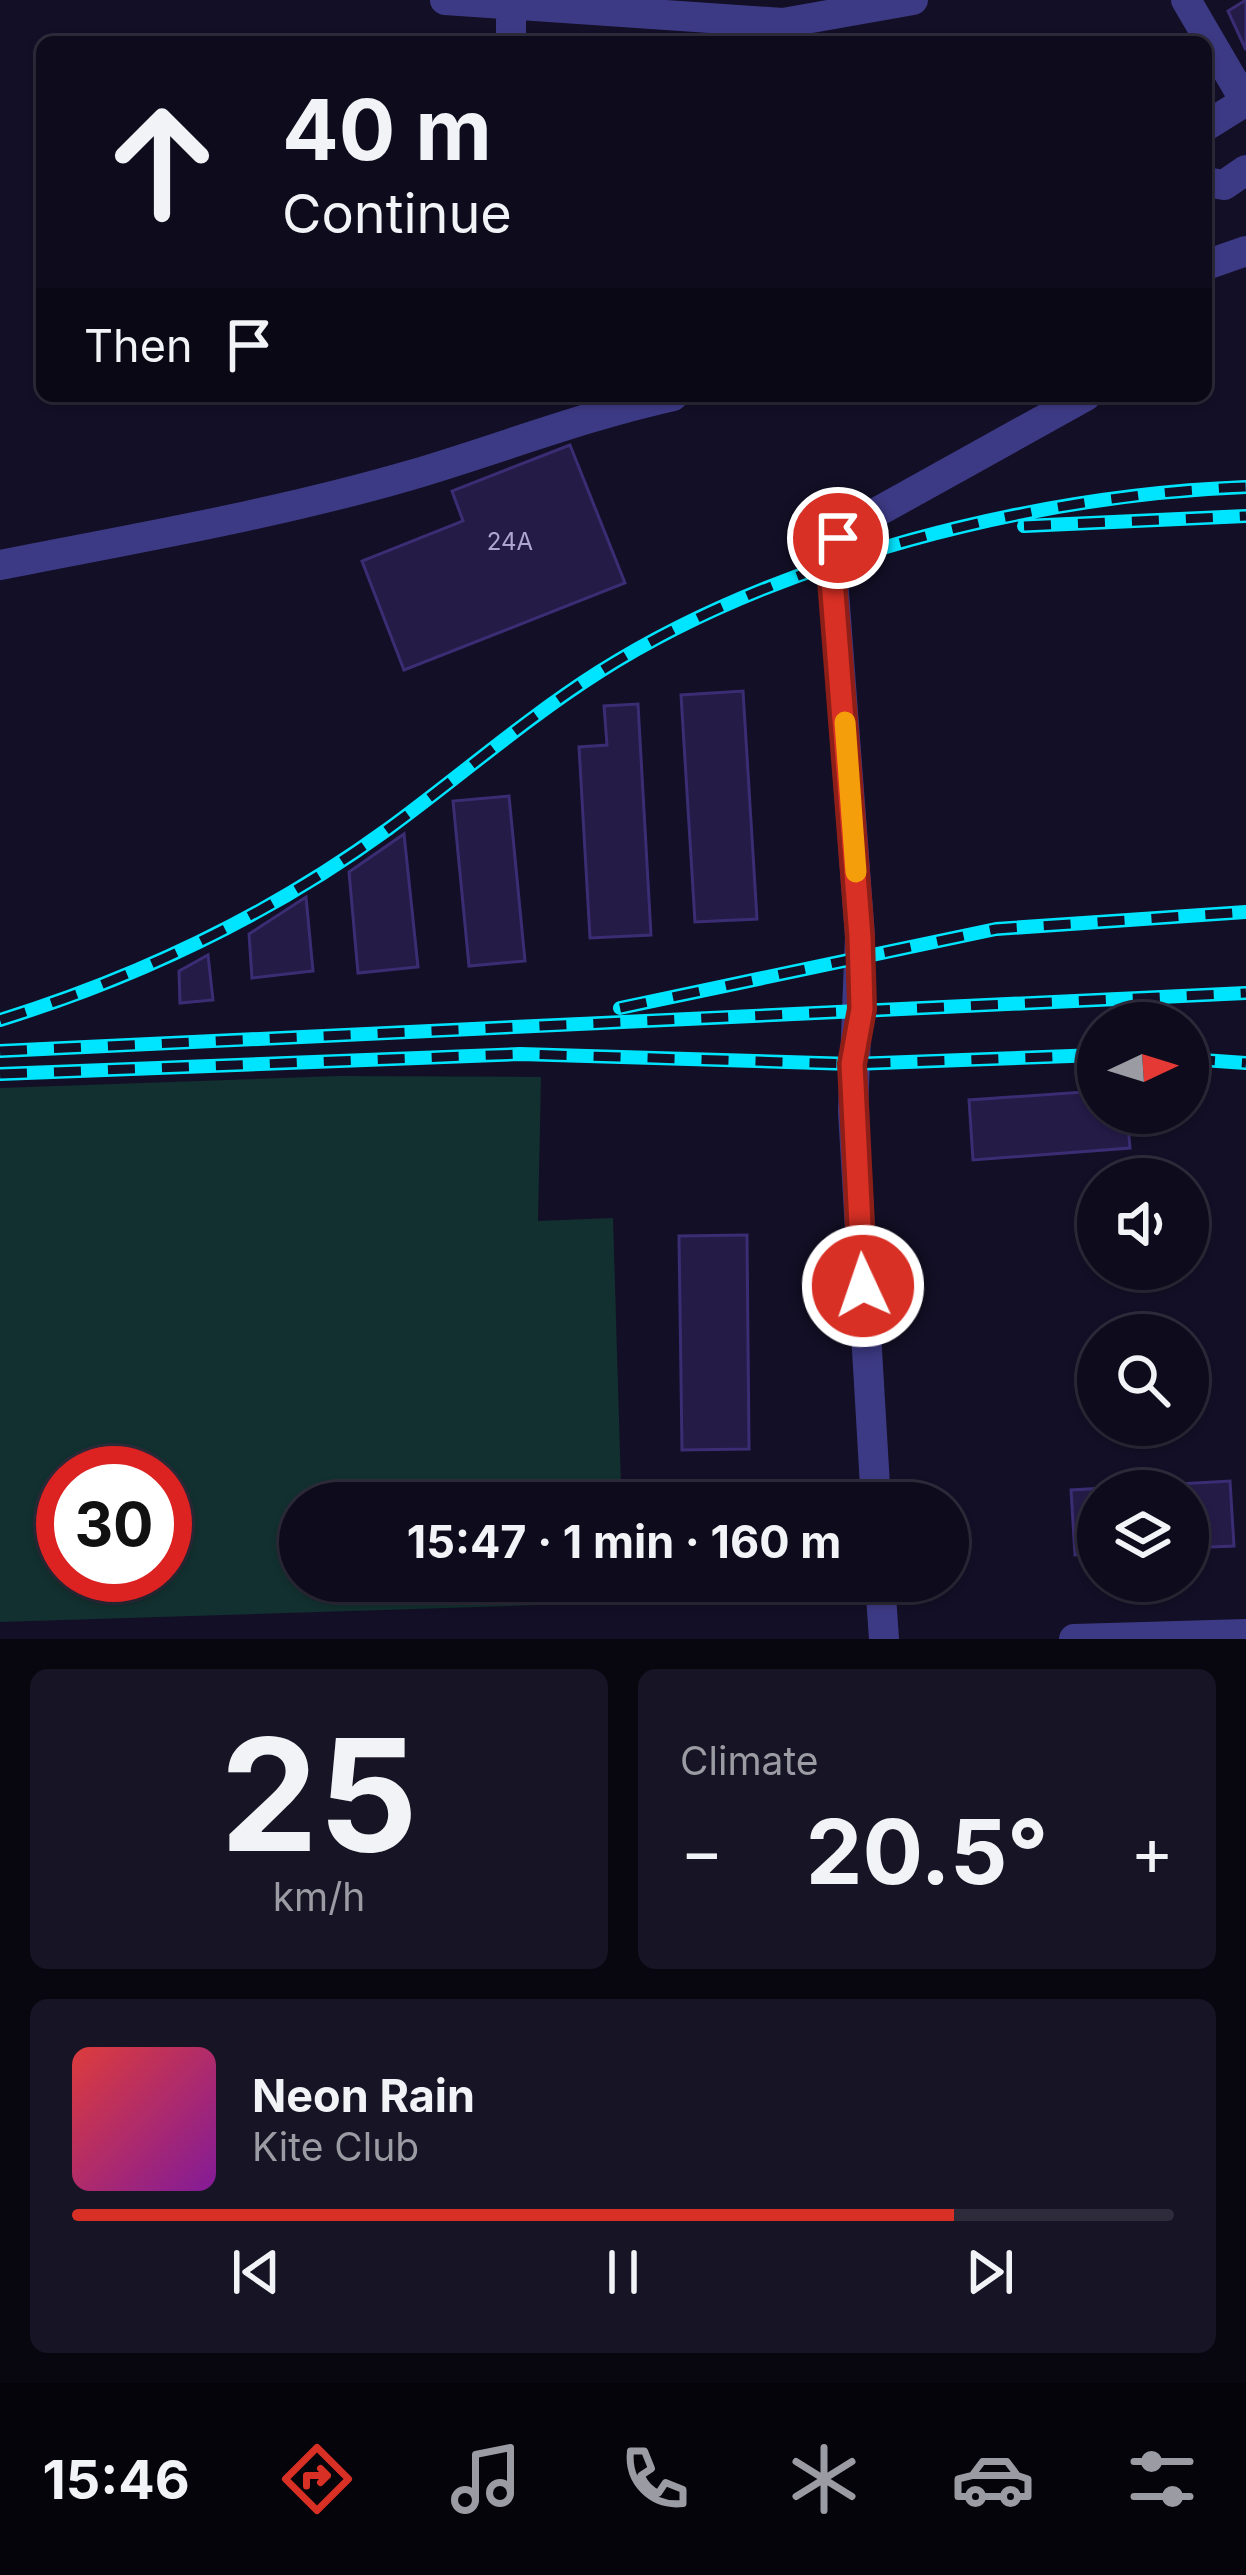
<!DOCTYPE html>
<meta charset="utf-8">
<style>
body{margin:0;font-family:Inter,sans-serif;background:#171425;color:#f1f3f6;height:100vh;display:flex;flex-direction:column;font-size:45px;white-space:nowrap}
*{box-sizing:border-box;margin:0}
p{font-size:39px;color:#9b9ba3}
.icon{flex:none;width:66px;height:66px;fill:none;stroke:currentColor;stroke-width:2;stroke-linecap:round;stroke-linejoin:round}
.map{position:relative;height:1639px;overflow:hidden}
.side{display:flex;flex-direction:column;gap:30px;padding:30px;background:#08060f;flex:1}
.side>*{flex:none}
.top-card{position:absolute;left:36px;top:36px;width:1176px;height:366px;border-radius:18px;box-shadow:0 3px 9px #0004,0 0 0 3px #2e2b3b;background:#0e0b1c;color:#f1f3f6;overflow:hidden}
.needle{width:78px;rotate:86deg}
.fabs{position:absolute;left:1077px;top:1002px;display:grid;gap:24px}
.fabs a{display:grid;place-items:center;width:132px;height:132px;border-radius:50%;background:#0e0b1c;box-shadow:0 3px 9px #0004,0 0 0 3px #2e2b3b;font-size:60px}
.speed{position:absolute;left:36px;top:1446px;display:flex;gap:24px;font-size:60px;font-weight:700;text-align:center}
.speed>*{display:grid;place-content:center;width:156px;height:156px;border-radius:50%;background:#0e0b1c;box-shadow:0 3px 9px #0004,0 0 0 3px #2e2b3b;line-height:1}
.speed .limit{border:18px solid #d22;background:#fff;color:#111}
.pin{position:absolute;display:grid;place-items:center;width:102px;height:102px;color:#fff;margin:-51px;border:6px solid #fff;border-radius:50%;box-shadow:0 3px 12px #0007}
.me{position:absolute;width:132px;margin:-66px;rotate:357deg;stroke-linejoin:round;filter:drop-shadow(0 0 9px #0008)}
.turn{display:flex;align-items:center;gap:42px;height:252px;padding:0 48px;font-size:54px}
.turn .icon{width:156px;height:156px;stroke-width:2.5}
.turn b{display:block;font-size:84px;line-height:102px}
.then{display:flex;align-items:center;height:114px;padding:0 48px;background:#0003;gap:24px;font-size:45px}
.big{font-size:90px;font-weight:700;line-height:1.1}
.side .card{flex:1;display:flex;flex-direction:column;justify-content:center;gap:18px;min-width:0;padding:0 42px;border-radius:18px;background:#171425}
.side .dial{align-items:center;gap:0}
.dial b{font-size:156px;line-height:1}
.song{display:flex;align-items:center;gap:36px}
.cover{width:144px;height:144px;border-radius:18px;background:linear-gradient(135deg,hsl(0 70% 55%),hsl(290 70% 35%))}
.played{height:12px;border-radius:6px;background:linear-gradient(90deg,#d93025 80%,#2e2b3b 80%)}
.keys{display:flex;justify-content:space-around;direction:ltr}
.heat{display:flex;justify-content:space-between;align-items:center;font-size:66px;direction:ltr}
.side .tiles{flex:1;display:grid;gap:30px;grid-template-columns:1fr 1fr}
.card:last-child{grid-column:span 2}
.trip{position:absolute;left:279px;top:1482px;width:690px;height:120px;border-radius:60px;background:#0e0b1c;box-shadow:0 3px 9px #0004,0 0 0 3px #2e2b3b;font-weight:700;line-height:120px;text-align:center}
.dock{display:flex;height:192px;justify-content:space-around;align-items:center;background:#06040b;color:#9b9ba3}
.dock .icon{width:84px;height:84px}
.dock .on{color:#d93025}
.dock b{font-size:54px;color:#f1f3f6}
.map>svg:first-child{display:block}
.green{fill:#12302f;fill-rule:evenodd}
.building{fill:#241b47;stroke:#3b2d73;stroke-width:3}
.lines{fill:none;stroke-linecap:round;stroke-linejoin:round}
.minor{stroke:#3d3a85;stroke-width:30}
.rail-casing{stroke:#00e5ff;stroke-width:14}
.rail{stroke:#130f26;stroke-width:9;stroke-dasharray:27;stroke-linecap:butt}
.route-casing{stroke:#8d1f18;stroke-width:30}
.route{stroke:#d93025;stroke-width:21}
.slow{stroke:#f59e0b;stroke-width:21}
.labels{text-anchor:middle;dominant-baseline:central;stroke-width:12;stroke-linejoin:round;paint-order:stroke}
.number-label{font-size:24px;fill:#aca6d1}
</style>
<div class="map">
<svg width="1246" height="1639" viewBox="0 0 1246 1639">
<rect width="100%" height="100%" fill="#130f26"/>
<path class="green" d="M337 1076 541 1077 538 1221 613 1218 621 1486 766 1489V1503H300V1581H767V1598L0 1622V1088ZM63 1473H165V1575H63Z"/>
<path class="building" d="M1246 0V50L1228 11Z
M570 445 625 583 404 670 362 561 463 521 452 491Z
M743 691 757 919 695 922 681 695Z
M638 704 651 935 590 938 579 747 607 745 604 706Z
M509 796 525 961 469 966 453 801Z
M404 834 418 967 358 973 349 872Z
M306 897 313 971 252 978 249 934Z
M208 955 213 1000 180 1003 179 971Z
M1098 1091V1113H1127L1130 1148 973 1160 969 1100Z
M747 1235 749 1449 682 1450 679 1236Z
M1230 1481 1234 1546 1188 1548V1491H1098V1554L1075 1555 1071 1490Z"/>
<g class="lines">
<path class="minor" d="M445 0 783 23 913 0
M1186 0 1245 101
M511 5V42
M1206 126 1246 101
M1206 182 1224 185 1246 170
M1206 265 1246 251
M0 565C137 538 277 514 411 475 499 449 583 416 673 396
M876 1503 853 1111 860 936 831 553 852 526 1086 396
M880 1581 884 1639
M1074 1639 1246 1634"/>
<g class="rail-casing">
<path id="rail" d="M1024 526 1246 516
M620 1008 996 929 1246 912
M0 1020C139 977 271 914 388 829 459 777 525 719 599 672 779 558 1036 495 1246 487
M0 1051 1246 993
M1188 1059 1246 1063
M0 1074 520 1054 852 1064 1098 1055"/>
</g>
<use href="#rail" class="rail"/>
</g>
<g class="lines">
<g class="route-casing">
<path id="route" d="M838 538 831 567 860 937 862 1009 852 1064 863 1286"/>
</g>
<use href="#route" class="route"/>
<path class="slow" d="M845 722 856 872"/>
</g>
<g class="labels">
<g class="number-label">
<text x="510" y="541">24А</text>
</g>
</g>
</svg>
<div class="fabs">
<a><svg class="needle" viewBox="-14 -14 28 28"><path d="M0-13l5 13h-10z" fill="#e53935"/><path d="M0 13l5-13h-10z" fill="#9b9ba3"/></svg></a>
<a><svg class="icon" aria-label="sound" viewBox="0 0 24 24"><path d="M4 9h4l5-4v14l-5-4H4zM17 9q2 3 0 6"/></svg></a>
<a><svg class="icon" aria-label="search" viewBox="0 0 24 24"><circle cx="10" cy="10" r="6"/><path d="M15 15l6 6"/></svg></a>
<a><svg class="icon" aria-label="layers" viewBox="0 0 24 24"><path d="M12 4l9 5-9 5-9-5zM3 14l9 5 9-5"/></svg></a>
</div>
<div class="speed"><div class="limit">30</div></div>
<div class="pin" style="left:838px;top:538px;background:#d93025"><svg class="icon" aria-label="arrive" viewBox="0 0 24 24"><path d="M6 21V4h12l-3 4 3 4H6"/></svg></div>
<svg class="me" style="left:863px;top:1286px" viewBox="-20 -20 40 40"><circle r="17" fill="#d93025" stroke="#fff" stroke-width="3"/><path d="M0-11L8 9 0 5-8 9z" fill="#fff"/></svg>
<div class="trip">15:47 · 1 min · 160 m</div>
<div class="top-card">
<div class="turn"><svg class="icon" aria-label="ahead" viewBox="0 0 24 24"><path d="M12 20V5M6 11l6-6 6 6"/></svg><div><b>40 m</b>Continue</div></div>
<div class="then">Then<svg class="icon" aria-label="arrive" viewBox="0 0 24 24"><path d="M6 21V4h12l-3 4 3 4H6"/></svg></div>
</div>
</div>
<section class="side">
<div class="tiles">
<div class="card dial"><b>25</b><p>km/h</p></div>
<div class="card"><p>Climate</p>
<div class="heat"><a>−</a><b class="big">20.5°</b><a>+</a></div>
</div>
<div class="card">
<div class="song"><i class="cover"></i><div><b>Neon Rain</b><p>Kite Club</p></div></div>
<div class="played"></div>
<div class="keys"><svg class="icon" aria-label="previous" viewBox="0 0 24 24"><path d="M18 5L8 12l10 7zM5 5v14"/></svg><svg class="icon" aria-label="pause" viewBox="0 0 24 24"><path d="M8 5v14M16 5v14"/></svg><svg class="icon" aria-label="next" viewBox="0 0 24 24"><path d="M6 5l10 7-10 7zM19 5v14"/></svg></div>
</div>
</div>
</section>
<nav class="dock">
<b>15:46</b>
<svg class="icon on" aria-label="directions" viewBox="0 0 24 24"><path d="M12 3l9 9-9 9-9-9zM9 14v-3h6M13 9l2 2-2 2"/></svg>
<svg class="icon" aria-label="music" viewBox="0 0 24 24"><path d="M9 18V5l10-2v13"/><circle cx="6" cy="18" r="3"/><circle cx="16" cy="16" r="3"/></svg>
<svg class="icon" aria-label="phone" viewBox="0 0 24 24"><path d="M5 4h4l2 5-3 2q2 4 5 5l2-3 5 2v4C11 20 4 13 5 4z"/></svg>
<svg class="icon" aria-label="climate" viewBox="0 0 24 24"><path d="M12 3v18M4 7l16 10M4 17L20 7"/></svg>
<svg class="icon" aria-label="car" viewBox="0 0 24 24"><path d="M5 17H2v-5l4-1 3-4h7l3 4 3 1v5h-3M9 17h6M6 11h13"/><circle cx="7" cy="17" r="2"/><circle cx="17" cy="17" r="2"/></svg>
<svg class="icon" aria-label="filters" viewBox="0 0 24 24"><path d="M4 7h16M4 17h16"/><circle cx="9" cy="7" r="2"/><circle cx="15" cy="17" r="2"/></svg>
</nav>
